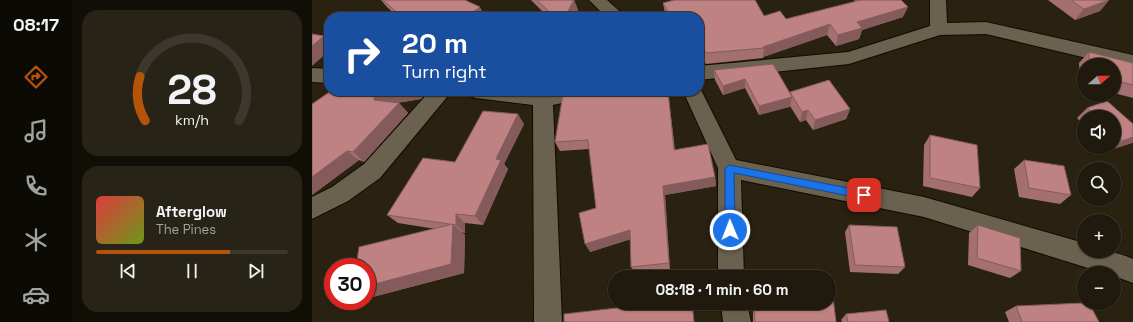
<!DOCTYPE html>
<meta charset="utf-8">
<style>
body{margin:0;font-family:"Space Grotesk",sans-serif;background:#272316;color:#f1f3f6;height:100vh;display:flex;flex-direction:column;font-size:15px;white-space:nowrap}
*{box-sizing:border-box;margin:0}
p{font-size:13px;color:#a1a19d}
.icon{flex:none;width:22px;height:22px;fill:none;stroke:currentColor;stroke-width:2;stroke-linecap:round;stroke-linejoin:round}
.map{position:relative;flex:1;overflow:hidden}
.panel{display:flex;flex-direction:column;gap:10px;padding:10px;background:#110e07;width:240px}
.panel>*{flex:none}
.guide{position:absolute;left:12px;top:12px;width:380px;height:84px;border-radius:16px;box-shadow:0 1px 3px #0004,0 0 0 1px #3c382e;background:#1a4fa0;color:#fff;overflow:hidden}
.needle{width:26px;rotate:69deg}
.controls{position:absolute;left:765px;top:58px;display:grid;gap:8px}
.controls a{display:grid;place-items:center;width:44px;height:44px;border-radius:50%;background:#1f1a0d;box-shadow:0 1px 3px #0004,0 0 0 1px #3c382e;font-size:20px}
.speed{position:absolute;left:12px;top:258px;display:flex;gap:8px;font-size:20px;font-weight:700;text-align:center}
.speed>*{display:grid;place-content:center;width:52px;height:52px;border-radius:50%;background:#1f1a0d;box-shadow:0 1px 3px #0004,0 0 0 1px #3c382e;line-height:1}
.speed .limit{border:6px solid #d22;background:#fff;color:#111}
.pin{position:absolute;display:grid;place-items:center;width:34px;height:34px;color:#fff;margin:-17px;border-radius:8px;box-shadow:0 2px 6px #0006}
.me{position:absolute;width:44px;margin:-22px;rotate:359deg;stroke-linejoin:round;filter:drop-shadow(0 0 3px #0008)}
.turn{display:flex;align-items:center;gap:14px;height:84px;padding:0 12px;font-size:18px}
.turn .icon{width:52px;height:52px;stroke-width:2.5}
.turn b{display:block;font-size:28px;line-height:34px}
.panel .widget{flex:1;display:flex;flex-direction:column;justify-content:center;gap:6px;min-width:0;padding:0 14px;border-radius:16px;background:#272316}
.panel .dial{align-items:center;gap:0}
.dial svg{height:104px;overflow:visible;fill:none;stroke:#3c382e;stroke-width:7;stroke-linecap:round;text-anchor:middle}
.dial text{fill:#f1f3f6;stroke:none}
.song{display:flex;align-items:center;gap:12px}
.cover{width:48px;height:48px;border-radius:6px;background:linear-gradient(135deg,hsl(0 70% 55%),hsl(80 70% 35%))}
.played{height:4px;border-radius:2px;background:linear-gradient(90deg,#b45309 70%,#3c382e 70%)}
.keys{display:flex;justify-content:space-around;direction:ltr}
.trip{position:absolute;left:296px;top:270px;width:228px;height:40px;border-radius:20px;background:#1f1a0d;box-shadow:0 1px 3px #0004,0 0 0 1px #3c382e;font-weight:700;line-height:40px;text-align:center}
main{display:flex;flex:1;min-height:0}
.dock{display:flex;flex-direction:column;width:72px;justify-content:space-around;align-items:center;background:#0c0a05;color:#a1a19d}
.dock .icon{width:28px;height:28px}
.dock .on{color:#b45309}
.dock b{font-size:18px;color:#f1f3f6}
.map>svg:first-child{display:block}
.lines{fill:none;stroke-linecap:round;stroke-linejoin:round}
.minor-casing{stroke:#120b00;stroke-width:2}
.minor{fill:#6a614e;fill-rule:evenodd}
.wall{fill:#a3706f}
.shaded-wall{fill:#845b5a}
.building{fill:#bd8281;stroke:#845b5a}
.route{fill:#1a73e8;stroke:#114b97}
</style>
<main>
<nav class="dock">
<b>08:17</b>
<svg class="icon on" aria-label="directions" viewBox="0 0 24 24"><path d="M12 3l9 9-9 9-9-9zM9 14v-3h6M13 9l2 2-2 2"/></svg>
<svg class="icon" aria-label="music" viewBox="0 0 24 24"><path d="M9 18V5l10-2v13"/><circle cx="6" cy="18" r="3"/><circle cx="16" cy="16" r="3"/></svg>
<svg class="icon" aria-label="phone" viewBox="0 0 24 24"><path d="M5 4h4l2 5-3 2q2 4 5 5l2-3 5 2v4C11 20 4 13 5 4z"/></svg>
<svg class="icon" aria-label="climate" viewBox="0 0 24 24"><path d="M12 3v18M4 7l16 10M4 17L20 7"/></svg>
<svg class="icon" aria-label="car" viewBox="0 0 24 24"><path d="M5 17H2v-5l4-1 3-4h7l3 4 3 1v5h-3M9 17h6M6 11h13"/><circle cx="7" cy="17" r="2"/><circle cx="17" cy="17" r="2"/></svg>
</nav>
<section class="panel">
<div class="widget dial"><svg viewBox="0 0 100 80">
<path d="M14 69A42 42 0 1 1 86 69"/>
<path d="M14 69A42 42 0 0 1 10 35" stroke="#b45309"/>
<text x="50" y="56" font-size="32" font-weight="700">28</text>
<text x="50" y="72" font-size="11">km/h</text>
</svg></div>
<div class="widget">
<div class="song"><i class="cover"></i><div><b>Afterglow</b><p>The Pines</p></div></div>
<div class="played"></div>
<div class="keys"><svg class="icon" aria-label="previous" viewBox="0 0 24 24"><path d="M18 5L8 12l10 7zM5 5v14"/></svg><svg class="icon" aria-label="pause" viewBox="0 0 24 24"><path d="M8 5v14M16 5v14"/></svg><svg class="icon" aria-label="next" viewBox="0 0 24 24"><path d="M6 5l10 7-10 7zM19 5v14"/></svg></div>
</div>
</section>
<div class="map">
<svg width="821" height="322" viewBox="0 0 821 322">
<rect width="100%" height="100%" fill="#292211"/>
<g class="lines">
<g class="minor-casing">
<path id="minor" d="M277 0H295L314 17H294Z
M618 0H634L635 23 674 22 821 55V69L674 34 628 35 537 64 387 80V66L536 52 618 26Z
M0 68 17 69V83L0 82Z
M387 86 424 160 612 197 772 243V251C791 251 803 251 821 259V283L802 276V273H792L612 217 429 180 432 277H406V168L371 91H387Z
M118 91H140L68 178 36 201 0 219V197L20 187 52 164Z
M154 91H286L283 96 241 105 250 322H222L221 105 164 98 157 96Z
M409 303H435L439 322H411Z"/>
</g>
<use href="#minor" class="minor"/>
</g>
<path class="wall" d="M69 0H153L173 17H86L75 7Z
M219 0H262L266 10 262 17H236Z
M361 0H443L452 16 474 19 542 2 543 0H589L591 17 550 30 547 39 524 46 515 35 451 57V58L394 64 387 51V17H355L353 13 351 3Z
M736 0H797L788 11 763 20Z
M777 52 821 63V98L802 93V65H772V85L768 84 767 63Z
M461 64 478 93V92L538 109 534 119 501 130 494 120 488 122 478 106 447 115 433 88 411 95 403 80 402 70Z
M19 91H110L113 94 109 99 85 103H87L96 113 52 162 47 160 0 195Z
M288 91H309L310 96 356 91 363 150 403 177 404 186 353 195 358 270 323 274 319 267V239L278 252 284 208 277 149 248 151 243 142Z
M795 101 821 124V142L820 143 798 150 795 147H802V117H772V125L765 118 775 108Z
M212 124 192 164 196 169 171 225 153 223V233L150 232 153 235 152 273 57 298 124 229 86 223 75 215 143 162Z
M618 135 668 188 660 197 611 186 612 145Z
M712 160 759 195 748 204 707 197 702 169Z
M537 225 593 267 586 274 538 272 533 232Z
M666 225 709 271 698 278 656 265 657 233Z
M441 303H517L524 322H441Z
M704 306 787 322H697L693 312Z
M534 314 577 322H530L529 320Z"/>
<path class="shaded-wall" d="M262 0 266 10 262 17H253Z
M797 0 788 11 763 20 772 9Z
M168 7 173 17H154Z
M596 7 591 17 550 30 547 39 524 46 526 35 545 22Z
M518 24 515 35 451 57 452 48 451 47Z
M12 36 17 42V51L0 66V46Z
M433 79V88L411 95V86Z
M86 91H110L113 94 109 99 71 105 62 100V95Z
M480 97 478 107 447 115V106Z
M87 103 96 113 52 162 41 152Z
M538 109 534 119 501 130 503 120Z
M496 110 494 120 488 122 490 112Z
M206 114 212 124 192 164 196 169 171 225 163 216 184 159Z
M821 137V142L820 143 798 150 810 141Z
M35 151 47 160 0 195V177Z
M403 177 404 186 353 195 358 270 357 263 351 186Z
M144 214 153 223V233L144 225Z
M141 224 153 235 152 273 57 298 55 297V286Z
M318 230 322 238 278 252 273 244Z"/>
<path class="building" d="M71 0H153L168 7 154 17H124L121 15 119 17H90Z
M225 0H262L253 17H243Z
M363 0H443L452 16 468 11 474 19 549 0H589L596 7 545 22 550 28 526 35 518 24 451 47 452 48 394 53 387 41V17H359L351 3Z
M759 0H797L772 9Z
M0 34 12 36 0 46Z
M777 52 821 63V85L802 80V65H777Z
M461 64 480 97 447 106 433 79 411 86 402 70Z
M517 80 538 109 503 120 496 110 490 112 478 92Z
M19 91H86L62 95V100L87 103 41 152 35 151 0 177V104Z
M288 91H309L308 96 356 91 362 150 396 144 403 177 351 186 357 263 319 267 318 230 273 244 267 213 284 208 276 140 243 142 251 94Z
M795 101 821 124V137L810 141 802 133V117H785L775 108Z
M171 111 206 114 184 159 189 160 163 216 144 214V225L75 215 111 158 143 162Z
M618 135 665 145 668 188 618 178Z
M712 160 752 166 759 195 717 188Z
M141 224 139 264 55 286V267H44L47 247Z
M537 225 585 227 593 267 543 265Z
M666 225 708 238 709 271 665 258Z
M517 289H520L524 322H443L442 303H517Z
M349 303H380L382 322H252V314Z
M772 303H777L787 322H710L704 306Z
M574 310 577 322H536L534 314Z"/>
<path class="route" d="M417 165 552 191 557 195 552 199 422 173 423 230 422 234 418 235 415 234 413 230V168Z"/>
</svg>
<div class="controls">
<a><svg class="needle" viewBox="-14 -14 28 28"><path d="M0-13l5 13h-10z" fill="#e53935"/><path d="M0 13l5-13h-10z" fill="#a1a19d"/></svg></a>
<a><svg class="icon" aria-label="sound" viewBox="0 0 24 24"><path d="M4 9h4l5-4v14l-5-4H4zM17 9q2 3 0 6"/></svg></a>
<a><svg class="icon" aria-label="search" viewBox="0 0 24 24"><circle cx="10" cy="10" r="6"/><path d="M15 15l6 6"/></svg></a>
<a>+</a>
<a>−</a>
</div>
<div class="speed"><div class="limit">30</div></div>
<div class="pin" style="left:552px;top:195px;background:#d93025"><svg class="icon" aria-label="arrive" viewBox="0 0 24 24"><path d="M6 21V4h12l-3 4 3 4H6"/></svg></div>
<svg class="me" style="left:418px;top:230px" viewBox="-20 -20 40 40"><circle r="17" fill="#1a73e8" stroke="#fff" stroke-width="3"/><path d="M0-11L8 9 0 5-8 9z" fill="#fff"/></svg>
<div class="trip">08:18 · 1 min · 60 m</div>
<div class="guide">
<div class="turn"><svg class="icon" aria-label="right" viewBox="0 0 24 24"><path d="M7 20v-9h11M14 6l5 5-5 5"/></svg><div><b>20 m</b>Turn right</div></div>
</div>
</div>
</main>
